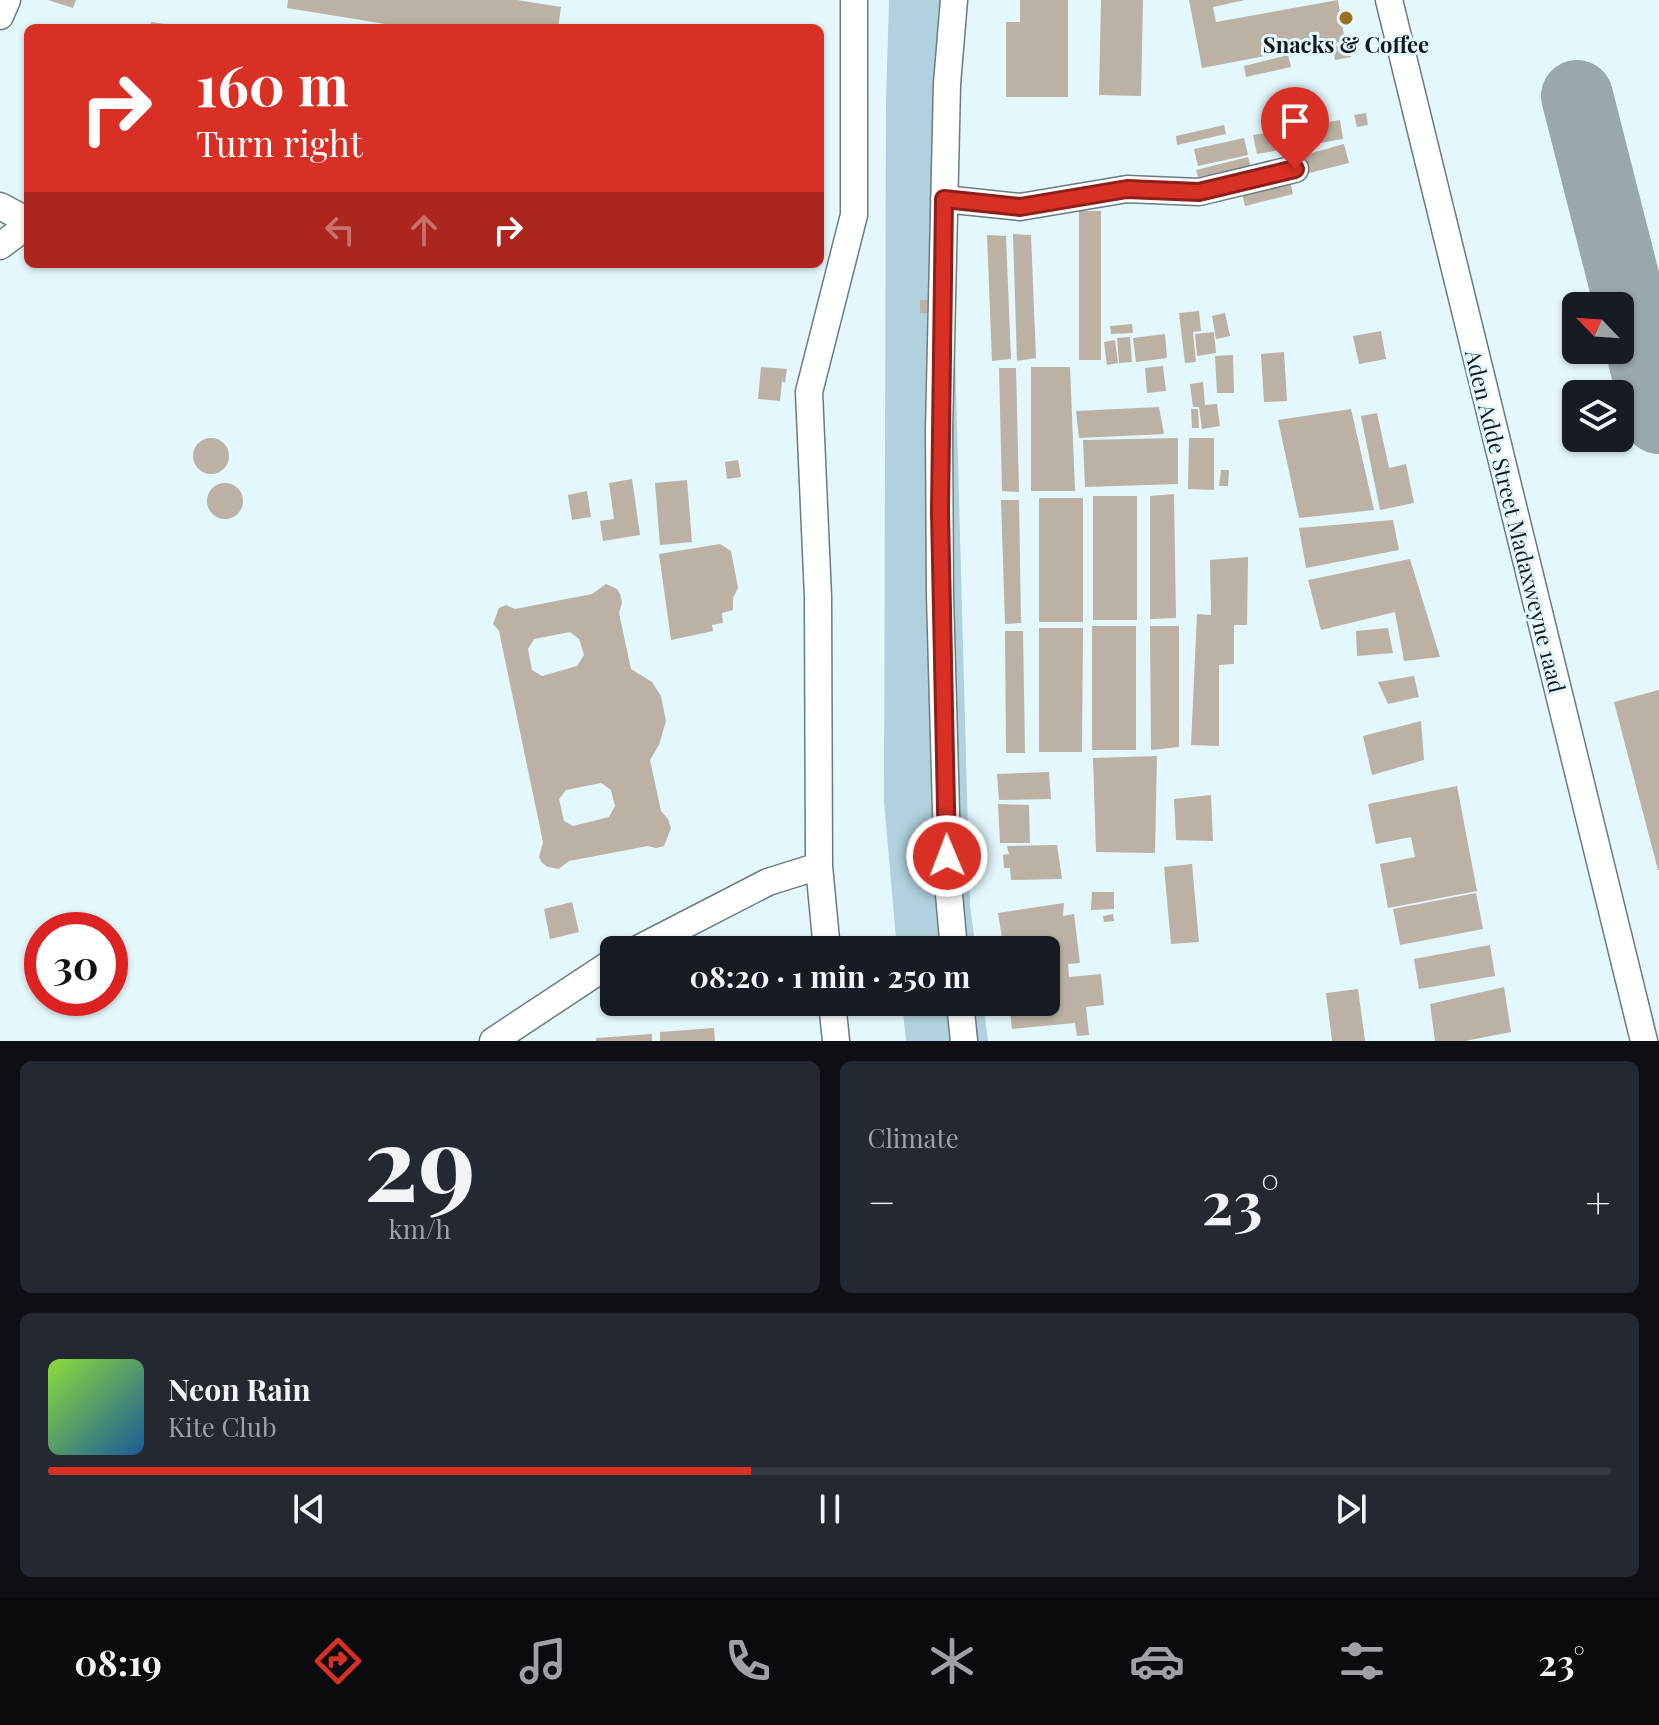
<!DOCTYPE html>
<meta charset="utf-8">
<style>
body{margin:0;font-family:"Playfair Display",serif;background:#242831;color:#f1f3f6;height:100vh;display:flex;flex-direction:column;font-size:30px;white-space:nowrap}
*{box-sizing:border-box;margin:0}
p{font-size:26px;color:#9ea1a6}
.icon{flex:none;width:44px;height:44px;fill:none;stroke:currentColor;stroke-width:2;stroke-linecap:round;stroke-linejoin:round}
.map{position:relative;height:1041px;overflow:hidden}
.details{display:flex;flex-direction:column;gap:20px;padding:20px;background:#0d0f14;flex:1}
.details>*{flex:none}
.hud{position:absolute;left:24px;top:24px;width:800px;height:244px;border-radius:12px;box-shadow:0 2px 6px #0004;background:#d93025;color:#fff;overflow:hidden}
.needle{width:52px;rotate:295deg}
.buttons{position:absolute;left:1562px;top:292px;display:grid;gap:16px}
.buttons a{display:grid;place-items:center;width:72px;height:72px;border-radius:12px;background:#171b24;box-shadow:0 2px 6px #0004;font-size:40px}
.speed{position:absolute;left:24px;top:912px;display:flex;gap:16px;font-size:40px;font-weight:700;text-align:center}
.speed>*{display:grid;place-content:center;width:104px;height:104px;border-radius:50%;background:#171b24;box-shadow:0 2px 6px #0004;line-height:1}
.speed .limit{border:12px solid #d22;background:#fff;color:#111}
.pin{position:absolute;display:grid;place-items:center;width:68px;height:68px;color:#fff;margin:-82px -34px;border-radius:50% 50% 50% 0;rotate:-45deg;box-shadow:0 0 8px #0007}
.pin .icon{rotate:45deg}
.me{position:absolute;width:88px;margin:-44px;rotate:359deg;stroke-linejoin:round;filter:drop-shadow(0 0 6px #0008)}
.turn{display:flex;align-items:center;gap:28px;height:168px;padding:0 40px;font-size:36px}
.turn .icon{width:104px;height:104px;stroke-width:2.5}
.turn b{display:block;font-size:56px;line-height:68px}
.lanes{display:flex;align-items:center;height:76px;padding:0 40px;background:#0003;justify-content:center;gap:40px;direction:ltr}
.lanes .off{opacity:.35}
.big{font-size:60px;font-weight:700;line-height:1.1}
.details .tile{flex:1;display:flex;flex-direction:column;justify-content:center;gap:12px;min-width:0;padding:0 28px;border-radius:12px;background:#242831}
.details .dial{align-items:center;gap:0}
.dial b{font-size:104px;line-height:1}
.song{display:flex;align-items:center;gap:24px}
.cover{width:96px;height:96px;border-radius:12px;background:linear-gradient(135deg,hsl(90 70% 55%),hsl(210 70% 35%))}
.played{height:8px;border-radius:4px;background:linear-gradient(90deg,#d93025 45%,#363941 45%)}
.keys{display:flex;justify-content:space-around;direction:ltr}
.heat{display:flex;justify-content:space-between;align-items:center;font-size:44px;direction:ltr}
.details .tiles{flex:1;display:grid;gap:20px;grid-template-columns:1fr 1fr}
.tile:last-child{grid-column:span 2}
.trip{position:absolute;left:600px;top:936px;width:460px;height:80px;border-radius:12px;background:#171b24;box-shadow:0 2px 6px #0004;font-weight:700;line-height:80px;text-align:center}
.tabs{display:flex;height:128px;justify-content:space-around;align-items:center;background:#090b0e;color:#9ea1a6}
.tabs .icon{width:56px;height:56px}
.tabs .selected{color:#d93025}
.tabs b{font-size:36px;color:#f1f3f6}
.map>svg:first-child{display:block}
.green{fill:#b0d1dd}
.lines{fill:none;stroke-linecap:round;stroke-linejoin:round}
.taxiway{stroke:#99a8ac;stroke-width:72}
.building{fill:#bbb1a4;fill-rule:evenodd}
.minor-casing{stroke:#6a7b81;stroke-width:29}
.minor{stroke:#fff;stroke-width:26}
.route-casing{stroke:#8d1f18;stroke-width:20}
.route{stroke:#d93025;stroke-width:14}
.poi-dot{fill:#9d6f20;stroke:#e4f7fd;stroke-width:3}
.labels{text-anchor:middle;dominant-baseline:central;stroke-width:6;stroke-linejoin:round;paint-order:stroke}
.poi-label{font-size:22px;font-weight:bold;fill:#12181b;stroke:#e4f7fd}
.street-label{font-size:22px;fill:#12181b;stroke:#e4f7fd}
</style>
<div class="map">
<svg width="1659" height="1041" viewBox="0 0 1659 1041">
<rect width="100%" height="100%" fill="#e4f7fd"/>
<path class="green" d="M889 0H964L950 164 970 906 976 950H897L884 801 886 103Z
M902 1002H983L988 1041H906Z"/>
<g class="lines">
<path class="taxiway" d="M1577 96 1659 418"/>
</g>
<path class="building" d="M48 0H76L73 8Z
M288 0H517L561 7 558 28H410L287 8Z
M1020 0H1068V97H1006V22H1020Z
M1101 0H1143L1141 96 1099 95Z
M1189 0H1245L1213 7 1216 22 1338 0 1345 41 1202 68Z
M151 22 179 26V28H150Z
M1348 44 1351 57 1335 60 1333 47Z
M1288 55 1291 67 1246 77 1244 66Z
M1366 113 1368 125 1357 127 1354 115Z
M1340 120 1343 139 1257 154 1253 135Z
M1224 125 1226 134 1177 145 1176 136Z
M1244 138 1248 155 1198 166 1194 149Z
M1344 144 1349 163 1305 174 1301 156Z
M1248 157 1251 167 1199 180 1196 170Z
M1290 181 1293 194 1245 206 1242 193Z
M1079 211H1101V360H1079Z
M1013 234 1031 235 1036 358 1017 361Z
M987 235 1006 236 1011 359 992 361Z
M920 300H930V313H920Z
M1199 311 1201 331 1193 332 1196 362 1185 363 1179 313Z
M1225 313 1230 336 1216 339 1212 316Z
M1132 324 1133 333 1111 334 1110 326Z
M1381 331 1386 359 1359 364 1353 336Z
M1214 332 1216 353 1197 356 1195 334Z
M1165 334 1167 358 1136 362 1133 338Z
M1130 337 1132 362 1119 363 1117 338Z
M1115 340 1118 363 1107 365 1104 342Z
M1284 352 1287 401 1264 402 1261 354Z
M1233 355 1234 393H1217L1215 356Z
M1163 366 1166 391 1147 393 1145 368Z
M761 367 787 369 785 383 782 381 780 401 758 399Z
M1031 367H1070L1075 491H1031Z
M999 368H1016L1019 492 1002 491Z
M1203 382 1205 405 1217 404 1220 426 1202 429 1199 407H1193L1190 384Z
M1159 407 1164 434 1079 438 1076 411Z
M1191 409H1198L1199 428H1192Z
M1351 409 1374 510 1299 518 1278 420Z
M1377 413 1389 468 1406 464 1414 503 1380 510 1361 416Z
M1178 438V484L1085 487 1083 440Z
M1189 438H1214V490L1188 489Z
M193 456a18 18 0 1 1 36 0a18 18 0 1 1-36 0Z
M738 460 741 477 727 479 725 462Z
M1221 470H1229L1228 486H1219Z
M632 479 640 535 603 541 600 521 614 519 609 483Z
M687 480 692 542 660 545 655 483Z
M207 501a18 18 0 1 1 36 0a18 18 0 1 1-36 0Z
M587 491 591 517 572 520 568 495Z
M1174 494 1176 618 1150 619V496Z
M1093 496H1137V620H1093Z
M1039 498H1083V622H1039Z
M1001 500H1019L1021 623 1005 624Z
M1393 520 1399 550 1306 568 1299 528Z
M720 544 731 551 738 588 733 598V610L722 613 723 623 712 625 713 631 671 640 659 554Z
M1248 557 1247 625H1234V664L1219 665V746L1191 745 1197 614 1211 615 1210 560Z
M1410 559 1440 657 1404 661 1395 612 1321 630 1308 580Z
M606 584 617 589 620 594 622 602 619 613 631 669 652 682 661 696 666 721 659 745 650 760 661 811 668 819 671 828 664 846 656 848 648 846 569 861 559 869 548 867 542 863 539 857 543 842 499 631 493 624 499 608 506 605 515 609 592 594ZM570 632 579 639 584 655 577 666 542 676 532 670 528 649 534 639ZM601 783 611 790 615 806 609 817 573 826 564 821 559 799 566 790Z
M1092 626H1136V750H1092Z
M1150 626H1179V747L1151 750Z
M1039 628H1083L1082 752H1039Z
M1388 628 1393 653 1357 656 1356 631Z
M1005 631H1023L1025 753H1006Z
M1414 676 1419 697 1388 704 1378 682Z
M1659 690V870H1658L1614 702Z
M1421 721 1424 760 1372 775 1363 736Z
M1157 756 1155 853 1096 852 1093 758Z
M1049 772 1051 799 999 800 997 774Z
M1457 786 1477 891 1388 908 1380 864 1415 857 1411 837 1376 844 1368 804Z
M1211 795 1213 841 1176 840 1174 799Z
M998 804 1029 805 1030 843H1000Z
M1057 845 1062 879 1011 880 1010 868H1004L1003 855 1009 854 1007 846Z
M1192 864 1199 942 1171 944 1164 867Z
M1092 892H1114V909L1091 910Z
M1476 893 1483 929 1400 945 1393 909Z
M572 902 579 932 550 939 544 909Z
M1064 903 1063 916 1074 914 1080 963 1068 964 1069 977 1101 974 1104 1005 1086 1007 1089 1035 1077 1036 1075 1023 1012 1029 1009 1002H1046V950H1004L998 913Z
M1113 914 1114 921 1104 922 1103 916Z
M1490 945 1495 976 1419 989 1414 959Z
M1504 987 1511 1032 1465 1041H1435L1430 1004Z
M1358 989 1365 1041H1332L1326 993Z
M714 1028 715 1041H660V1032Z
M652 1034V1041H596V1038Z"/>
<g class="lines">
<g class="minor-casing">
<path id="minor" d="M954 0 947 84 939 430 940 595 948 883 954 950
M1389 0 1644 1041
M0 16 7 0
M944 199 1020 207 1127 189 1199 192 1295 169
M0 206 28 221
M0 246 28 225
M636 950 768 882 819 866
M827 950 819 866 818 597 809 392 854 215V0
M832 1002 836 1041
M960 1002 964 1041
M493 1041 614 961"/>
</g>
<use href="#minor" class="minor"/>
</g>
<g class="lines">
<g class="route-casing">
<path id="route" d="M947 856 940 512 944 199 1020 207 1127 189 1199 192 1295 169"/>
</g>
<use href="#route" class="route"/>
</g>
<circle class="poi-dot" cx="1346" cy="18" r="8"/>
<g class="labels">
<g class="poi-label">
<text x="1346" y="44">Snacks &amp; Coffee</text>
</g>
<g class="street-label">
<text transform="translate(1516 521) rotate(76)">Aden Adde Street Madaxweyne 1aad</text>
</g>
</g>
</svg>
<div class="buttons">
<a><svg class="needle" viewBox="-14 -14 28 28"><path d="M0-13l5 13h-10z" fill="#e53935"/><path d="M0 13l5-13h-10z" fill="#9ea1a6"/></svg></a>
<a><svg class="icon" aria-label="layers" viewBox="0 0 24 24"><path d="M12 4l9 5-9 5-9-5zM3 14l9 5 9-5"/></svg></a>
</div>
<div class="speed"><div class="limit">30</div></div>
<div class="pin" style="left:1295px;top:169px;background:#d93025"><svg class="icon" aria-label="arrive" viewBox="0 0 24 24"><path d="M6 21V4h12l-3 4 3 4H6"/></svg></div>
<svg class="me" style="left:947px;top:856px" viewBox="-20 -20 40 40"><circle r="17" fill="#d93025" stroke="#fff" stroke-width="3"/><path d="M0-11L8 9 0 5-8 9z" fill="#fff"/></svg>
<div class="trip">08:20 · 1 min · 250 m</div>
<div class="hud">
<div class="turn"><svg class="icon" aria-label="right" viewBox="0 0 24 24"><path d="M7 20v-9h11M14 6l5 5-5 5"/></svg><div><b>160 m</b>Turn right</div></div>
<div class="lanes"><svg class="icon off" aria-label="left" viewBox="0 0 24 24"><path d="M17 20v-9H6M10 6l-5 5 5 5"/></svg><svg class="icon off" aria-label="ahead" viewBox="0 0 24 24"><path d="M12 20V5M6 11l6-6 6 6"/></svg><svg class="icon" aria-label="right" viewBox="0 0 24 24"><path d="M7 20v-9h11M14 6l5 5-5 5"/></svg></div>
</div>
</div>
<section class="details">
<div class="tiles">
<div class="tile dial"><b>29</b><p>km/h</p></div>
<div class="tile"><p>Climate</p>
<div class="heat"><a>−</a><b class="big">23°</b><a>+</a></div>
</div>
<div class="tile">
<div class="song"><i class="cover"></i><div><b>Neon Rain</b><p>Kite Club</p></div></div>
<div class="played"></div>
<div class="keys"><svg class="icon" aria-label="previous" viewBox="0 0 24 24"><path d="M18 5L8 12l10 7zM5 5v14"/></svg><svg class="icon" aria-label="pause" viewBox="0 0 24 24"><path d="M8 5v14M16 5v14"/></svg><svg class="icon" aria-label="next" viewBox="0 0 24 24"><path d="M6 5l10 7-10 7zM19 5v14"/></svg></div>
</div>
</div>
</section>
<nav class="tabs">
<b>08:19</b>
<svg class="icon selected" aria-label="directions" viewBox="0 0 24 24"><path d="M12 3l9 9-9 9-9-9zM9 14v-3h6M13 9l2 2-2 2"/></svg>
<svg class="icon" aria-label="music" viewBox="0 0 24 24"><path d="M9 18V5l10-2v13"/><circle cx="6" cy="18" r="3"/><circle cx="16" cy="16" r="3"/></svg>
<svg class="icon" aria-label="phone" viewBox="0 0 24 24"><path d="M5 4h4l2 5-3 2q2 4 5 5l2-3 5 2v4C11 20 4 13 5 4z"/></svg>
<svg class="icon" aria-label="climate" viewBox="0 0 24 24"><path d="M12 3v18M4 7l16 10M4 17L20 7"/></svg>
<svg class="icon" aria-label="car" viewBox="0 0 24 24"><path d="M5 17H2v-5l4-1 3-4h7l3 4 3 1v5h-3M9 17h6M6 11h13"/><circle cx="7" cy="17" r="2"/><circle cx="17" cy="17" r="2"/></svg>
<svg class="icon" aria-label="filters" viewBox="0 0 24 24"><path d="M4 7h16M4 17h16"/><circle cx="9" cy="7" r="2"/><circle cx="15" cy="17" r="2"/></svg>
<b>23°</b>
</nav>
